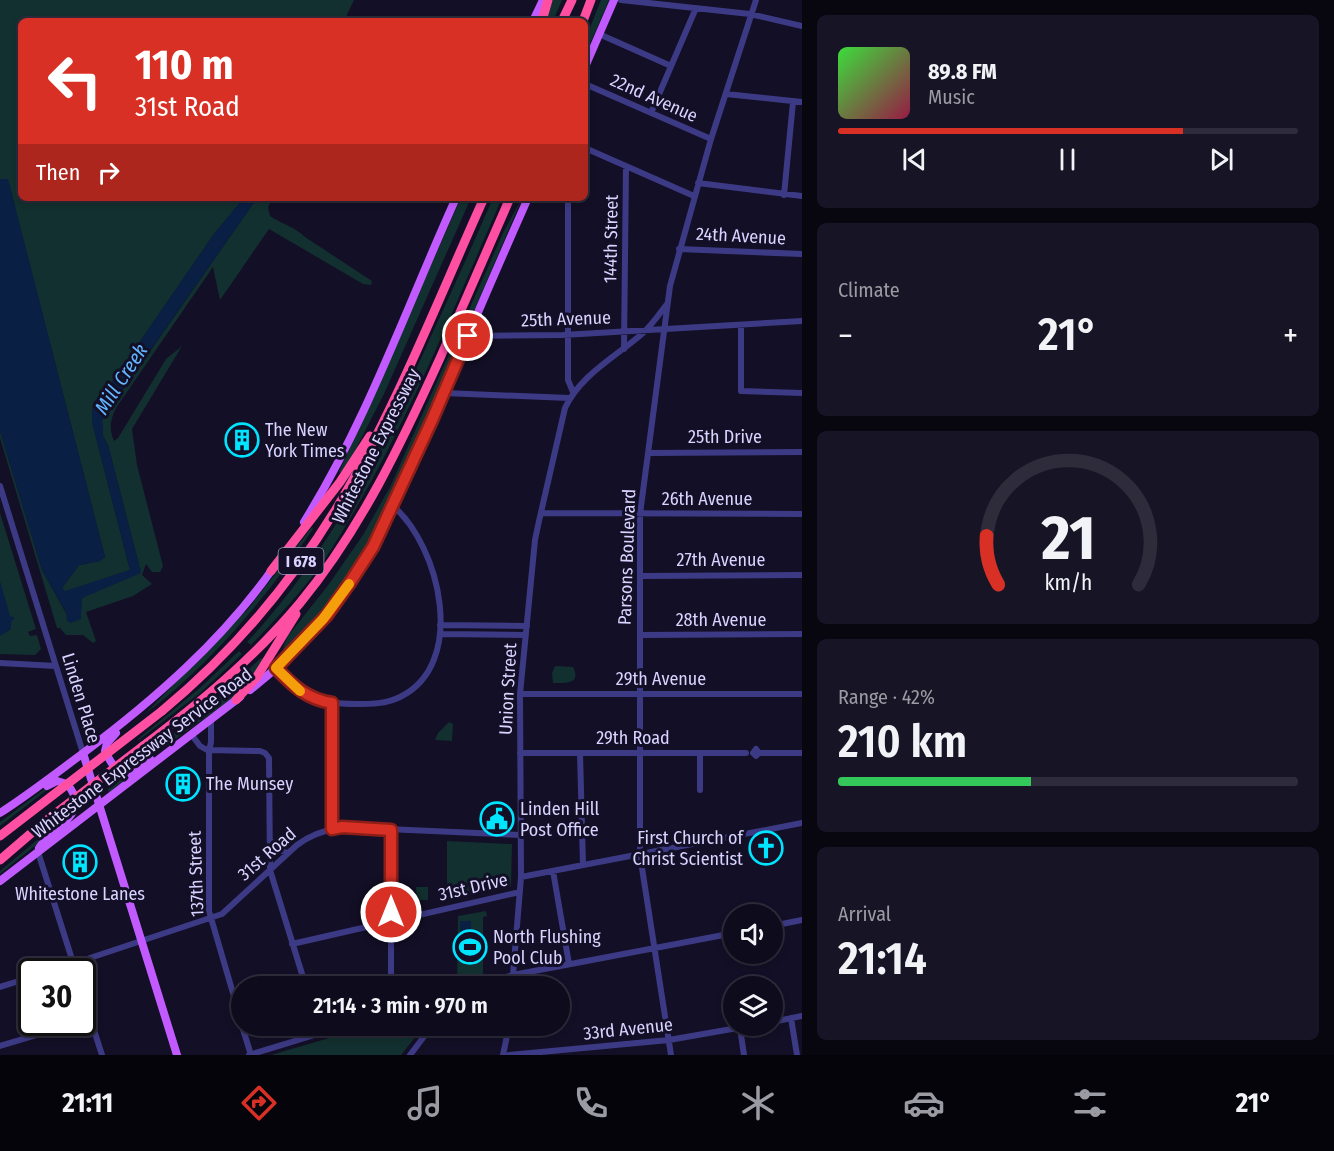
<!DOCTYPE html>
<meta charset="utf-8">
<style>
body{margin:0;font-family:"Fira Sans Condensed",sans-serif;background:#171425;color:#f1f3f6;height:100vh;display:flex;flex-direction:column;font-size:22px;white-space:nowrap}
*{box-sizing:border-box;margin:0}
p{font-size:20px;color:#9b9ba3}
.icon{flex:none;width:33px;height:33px;fill:none;stroke:currentColor;stroke-width:2;stroke-linecap:round;stroke-linejoin:round}
.map{position:relative;flex:1;overflow:hidden}
.panel{display:flex;flex-direction:column;gap:15px;padding:15px;background:#08060f;width:532px}
.panel>*{flex:none}
.guide{position:absolute;left:18px;top:18px;width:570px;height:183px;border-radius:9px;box-shadow:0 3px 9px #0003,0 0 0 2px #2e2b3b;background:#d93025;color:#fff;overflow:hidden}
.fabs{position:absolute;left:723px;top:904px;display:grid;gap:12px}
.fabs a{display:grid;place-items:center;width:60px;height:60px;border-radius:50%;background:#0e0b1c;box-shadow:0 3px 9px #0003,0 0 0 2px #2e2b3b;font-size:30px}
.speed{position:absolute;left:18px;top:958px;display:flex;gap:12px;font-size:30px;font-weight:700;text-align:center}
.speed>*{display:grid;place-content:center;width:78px;height:78px;border-radius:50%;background:#0e0b1c;box-shadow:0 3px 9px #0003,0 0 0 2px #2e2b3b;line-height:1}
.speed .limit{border:3px solid #111;border-radius:9px;background:#fff;color:#111}
.pin{position:absolute;display:grid;place-items:center;width:51px;height:51px;color:#fff;margin:-26px;border:3px solid #fff;border-radius:50%;box-shadow:0 2px 6px #0007}
.me{position:absolute;width:66px;margin:-33px;rotate:0deg;stroke-linejoin:round;filter:drop-shadow(0 0 4px #0008)}
.turn{display:flex;align-items:center;gap:21px;height:126px;padding:0 18px;font-size:27px}
.turn .icon{width:78px;height:78px;stroke-width:2.5}
.turn b{display:block;font-size:42px;line-height:51px}
.then{display:flex;align-items:center;height:57px;padding:0 18px;background:#0003;gap:12px;font-size:22px}
.big{font-size:45px;font-weight:600;line-height:1.1}
.panel .widget{flex:1;display:flex;flex-direction:column;justify-content:center;gap:9px;min-width:0;padding:0 21px;border-radius:9px;background:#171425}
.panel .dial{align-items:center;gap:0}
.dial svg{height:156px;overflow:visible;fill:none;stroke:#2e2b3b;stroke-width:7;stroke-linecap:round;text-anchor:middle}
.dial text{fill:#f1f3f6;stroke:none}
.song{display:flex;align-items:center;gap:18px}
.cover{width:72px;height:72px;border-radius:9px;background:linear-gradient(135deg,hsl(120 70% 55%),hsl(340 70% 35%))}
.played{height:6px;border-radius:3px;background:linear-gradient(90deg,#d93025 75%,#2e2b3b 75%)}
.keys{display:flex;justify-content:space-around;direction:ltr}
.heat{display:flex;justify-content:space-between;align-items:center;font-size:33px;direction:ltr}
.charge{height:9px;border-radius:4px;background:linear-gradient(90deg,#34c759 42%,#2e2b3b 0)}
.trip{position:absolute;left:231px;top:976px;width:339px;height:60px;border-radius:30px;background:#0e0b1c;box-shadow:0 3px 9px #0003,0 0 0 2px #2e2b3b;font-weight:600;line-height:60px;text-align:center}
.tab-bar{display:flex;height:96px;justify-content:space-around;align-items:center;background:#06040b;color:#9b9ba3}
.tab-bar .icon{width:42px;height:42px}
.tab-bar .current{color:#d93025}
.tab-bar b{font-size:27px;color:#f1f3f6}
main{display:flex;flex:1;min-height:0}
.map>svg:first-child{display:block}
.green{fill:#12302f}
.water{fill:#0a1f44}
.lines{fill:none;stroke-linecap:round;stroke-linejoin:round}
.minor{stroke:#3d3a85;stroke-width:6}
.major{stroke:#c25bff;stroke-width:8}
.highway{stroke:#ff4fa3;stroke-width:9}
.highway-bridge{stroke:#ff4fa3;stroke-width:9}
.route-casing{stroke:#8d1f18;stroke-width:15}
.route{stroke:#d93025;stroke-width:10}
.slow{stroke:#f59e0b;stroke-width:10}
.labels{text-anchor:middle;dominant-baseline:central;stroke-width:6;stroke-linejoin:round;paint-order:stroke}
.shield{fill:#130f26;stroke:#9e99be;stroke-width:1.5}
.shield-label{font-size:16px;font-weight:bold;fill:#d9d4ff}
.street-label{font-size:18px;fill:#d9d4ff;stroke:#130f26}
.poi-label{font-size:18px;fill:#d9d4ff;stroke:#130f26;text-anchor:start}
.water-label{font-size:20px;font-style:italic;fill:#62b6ff;stroke:#130f26}
</style>
<main>
<div class="map">
<svg width="802" height="1055" viewBox="0 0 802 1055">
<rect width="100%" height="100%" fill="#130f26"/>
<path class="green" d="M0 0H354L344 21H21V198H244L214 234 108 388 92 422 130 570 65 592 62 588 79 565 100 561 105 557 8 180 0 179Z
M552 0H562L553 21H545Z
M601 0H609L585 55V40Z
M257 198H273L268 207 270 216C282 224 295 227 305 237L372 281 371 285 363 284 269 229 220 300 213 267 116 408C110 420 109 429 114 441L118 438 166 359 182 346 132 429 137 465 163 566 160 572H152L146 564 142 575 152 584 133 596 86 612 96 641 93 643 83 635H66L60 628H57L0 438V431L42 570 71 622 80 619 82 598 139 565 108 445 103 436 102 420Z
M461 198H471L384 394 347 466 341 472H339Z
M493 198H502C448 321 397 450 323 562 302 592 276 619 251 645L247 642C328 556 380 450 428 343 450 295 472 247 493 198Z
M522 198 439 394 369 545 348 578 327 607 282 656 284 645 288 636 329 584 363 535 390 487 504 231Z
M0 513 36 629 28 632 30 636 37 635 41 649 35 655 0 654Z
M312 527 313 529C266 598 212 663 145 714L248 609Z
M239 651 242 654 200 693 139 740 138 739 201 687Z
M261 658 264 660 253 679 237 695 135 768 124 771 210 705Z
M555 666 573 667C582 685 564 683 553 683L552 673Z
M449 722 453 724 452 741 435 740 438 733Z
M119 775 127 778 109 792 106 784Z
M56 783 0 826V822L51 784Z
M72 811 63 823 0 874V871Z
M447 841 512 844 511 886 447 900Z
M416 887H428V900H417Z
M486 911 487 916 483 917V977L457 985 458 916Z
M370 1026H424L401 1055H271Z"/>
<path class="water" d="M0 179H8L105 557 100 561 79 565 62 588 65 591 130 570 92 422V410L94 401 105 395 108 388 214 234 244 198H257L102 419 103 436 108 445 139 565 137 567 140 566 141 573 82 598 81 619 71 623 67 621 66 612 42 570 0 431Z
M0 581 10 616 15 618 11 622V629L0 636Z
M460 921H471V929L479 930V940L471 941V948L460 949Z"/>
<g class="lines">
<path class="minor" d="M621 0 750 14 802 26
M599 34 671 66
M585 84 711 139
M726 94 802 102
M651 113 696 8
M585 148 694 196
M698 183 802 196
M784 195 793 102
M568 198V380L573 392
M679 249 802 254
M741 325V391L802 393
M468 336 563 335 802 321
M624 349 626 166
M444 393 569 398
M648 453 802 452
M0 486 83 753
M541 513 802 514
M640 576 802 575
M440 625 527 626
M440 634 526 635
M640 635 802 634
M0 663 56 666
M276 668C302 696 317 704 356 704 371 704 386 704 400 697 468 664 440 546 393 506
M520 694H802
M332 703V829
M211 719V742L209 751V911L242 1024
M191 734 200 746 207 750 260 751 265 753 269 758 270 870 306 987
M520 753H746
M580 753 583 865
M759 753 756 749 753 753 756 756 759 753H802
M700 790V753
M270 840 278 850 288 853
M38 852 76 972
M553 871 569 964
M521 877 802 823
M772 926 802 920
M292 944 520 892
M48 972 222 914 297 845C310 835 325 830 342 827L521 835
M0 987 32 977
M391 987V830
M472 987 513 975 734 933
M512 987 521 877 520 694 535 540 539 521 565 408C580 375 617 356 643 333 652 325 660 313 667 304
M82 993 102 1055
M791 1018 797 1055
M772 1022 802 1016
M242 1026 251 1055
M740 1028 744 1055
M0 1046 77 1023
M249 1055 344 1026
M410 1055 432 1026
M503 1055 509 1026
M509 1055 669 1040 749 1026
M671 1055 640 855V514L670 286 711 139 756 0"/>
<path class="major" d="M533 21 543 0
M585 67 614 0
M304 522C367 421 407 306 456 198
M250 690C359 605 405 485 457 362 480 307 504 252 528 198
M116 733 107 743 105 751C121 784 128 775 151 760
M83 753 177 1055
M0 813C28 795 55 774 82 754 154 700 222 641 274 567
M39 848C51 828 93 814 67 784L57 781 47 786
M0 881 240 697"/>
<path class="highway" d="M542 21 548 0
M562 21 572 0
M583 21 591 0
M271 571 340 482 370 436
M236 700 256 678 296 614
M162 711C231 654 289 586 336 509 395 411 437 302 484 198
M143 746C200 703 254 658 300 603 361 529 402 442 441 356 464 303 487 251 510 198
M0 860 43 823"/>
<path class="highway-bridge" d="M43 823 143 746
M0 836 162 711"/>
</g>
<g class="lines">
<g class="route-casing">
<path id="route" d="M391 912V830L342 827 332 829V703C307 699 293 686 276 668L327 615 349 584 373 547 432 420 468 336"/>
</g>
<use href="#route" class="route"/>
<path class="slow" d="M300 691 276 668 323 619 349 584"/>
</g>
<defs>
<g id="building-ring" transform="scale(1.725)"><circle r="9.5" fill="#130f26" stroke="#00e5ff" stroke-width="1.5"/><path d="M-4-6H4V6H1V3H-1V6H-4ZM-2.5-4.3h1.7v1.8h-1.7ZM.8-4.3h1.7v1.8H.8ZM-2.5-1h1.7V.8h-1.7ZM.8-1h1.7V.8H.8Z" fill="#00e5ff"/></g>
<g id="civic-ring" transform="scale(1.725)"><circle r="9.5" fill="#130f26" stroke="#00e5ff" stroke-width="1.5"/><path d="M-.6-6.5H3V-4.5H.6V-3L4-1V1h2V6H-6V1h2V-1L-.6-3ZM-1.2 2.5V6h2.4V2.5Z" fill="#00e5ff"/></g>
<g id="church-ring" transform="scale(1.725)"><circle r="9.5" fill="#130f26" stroke="#00e5ff" stroke-width="1.5"/><path d="M-1.2-6h2.4v3.5h3.3v2.4h-3.3V6h-2.4V-.1h-3.3v-2.4h3.3Z" fill="#00e5ff"/></g>
<g id="stadium-ring" transform="scale(1.725)"><circle r="9.5" fill="#130f26" stroke="#00e5ff" stroke-width="1.5"/><path d="M0-5a6.5 5 0 1 0 0 10a6.5 5 0 1 0 0-10ZM-3.5-1.8h7v3.6h-7Z" fill="#00e5ff"/></g>
</defs>
<g fill-rule="evenodd">
<use href="#building-ring" x="242" y="440"/>
<use href="#building-ring" x="183" y="784"/>
<use href="#civic-ring" x="497" y="819"/>
<use href="#church-ring" x="766" y="848"/>
<use href="#building-ring" x="80" y="862"/>
<use href="#stadium-ring" x="470" y="947"/>
</g>
<g class="labels">
<rect class="shield" x="278.5" y="548" width="45" height="26" rx="4.5"/>
<g class="shield-label">
<text x="301" y="561">I 678</text>
</g>
<g class="street-label">
<text transform="translate(654 98) rotate(24)">22nd Avenue</text>
<text transform="translate(741 236) rotate(3)">24th Avenue</text>
<text transform="translate(611 239) rotate(-89)">144th Street</text>
<text transform="translate(566 319) rotate(-2)">25th Avenue</text>
<text x="725" y="437">25th Drive</text>
<text transform="translate(376 446) rotate(-63)">Whitestone Expressway</text>
<text x="707" y="499">26th Avenue</text>
<text transform="translate(627 557) rotate(-88)">Parsons Boulevard</text>
<text x="721" y="560">27th Avenue</text>
<text x="721" y="620">28th Avenue</text>
<text x="661" y="679">29th Avenue</text>
<text transform="translate(508 689) rotate(-87)">Union Street</text>
<text transform="translate(81 698) rotate(73)">Linden Place</text>
<text x="633" y="738">29th Road</text>
<text transform="translate(142 753) rotate(-37)">Whitestone Expressway Service Road</text>
<text transform="translate(267 854) rotate(-41)">31st Road</text>
<text transform="translate(196 874) rotate(-92)">137th Street</text>
<text transform="translate(473 887) rotate(-13)">31st Drive</text>
<text transform="translate(628 1029) rotate(-6)">33rd Avenue</text>
</g>
<g class="poi-label">
<text x="265" y="430">The New<tspan x="265" dy="21">York Times</tspan></text>
<text x="206" y="784">The Munsey</text>
<text x="520" y="809">Linden Hill<tspan x="520" dy="21">Post Office</tspan></text>
<text x="743" y="838" text-anchor="end">First Church of<tspan x="743" dy="21">Christ Scientist</tspan></text>
<text x="80" y="894" text-anchor="middle">Whitestone Lanes</text>
<text x="493" y="937">North Flushing<tspan x="493" dy="21">Pool Club</tspan></text>
</g>
<g class="water-label">
<text transform="translate(121 379) rotate(-57)">Mill Creek</text>
</g>
</g>
</svg>
<div class="fabs">
<a><svg class="icon" aria-label="sound" viewBox="0 0 24 24"><path d="M4 9h4l5-4v14l-5-4H4zM17 9q2 3 0 6"/></svg></a>
<a><svg class="icon" aria-label="layers" viewBox="0 0 24 24"><path d="M12 4l9 5-9 5-9-5zM3 14l9 5 9-5"/></svg></a>
</div>
<div class="speed"><div class="limit">30</div></div>
<div class="pin" style="left:468px;top:336px;background:#d93025"><svg class="icon" aria-label="arrive" viewBox="0 0 24 24"><path d="M6 21V4h12l-3 4 3 4H6"/></svg></div>
<svg class="me" style="left:391px;top:912px" viewBox="-20 -20 40 40"><circle r="17" fill="#d93025" stroke="#fff" stroke-width="3"/><path d="M0-11L8 9 0 5-8 9z" fill="#fff"/></svg>
<div class="trip">21:14 · 3 min · 970 m</div>
<div class="guide">
<div class="turn"><svg class="icon" aria-label="left" viewBox="0 0 24 24"><path d="M17 20v-9H6M10 6l-5 5 5 5"/></svg><div><b>110 m</b>31st Road</div></div>
<div class="then">Then<svg class="icon" aria-label="right" viewBox="0 0 24 24"><path d="M7 20v-9h11M14 6l5 5-5 5"/></svg></div>
</div>
</div>
<section class="panel">
<div class="widget">
<div class="song"><i class="cover"></i><div><b>89.8 FM</b><p>Music</p></div></div>
<div class="played"></div>
<div class="keys"><svg class="icon" aria-label="previous" viewBox="0 0 24 24"><path d="M18 5L8 12l10 7zM5 5v14"/></svg><svg class="icon" aria-label="pause" viewBox="0 0 24 24"><path d="M8 5v14M16 5v14"/></svg><svg class="icon" aria-label="next" viewBox="0 0 24 24"><path d="M6 5l10 7-10 7zM19 5v14"/></svg></div>
</div>
<div class="widget"><p>Climate</p>
<div class="heat"><a>−</a><b class="big">21°</b><a>+</a></div>
</div>
<div class="widget dial"><svg viewBox="0 0 100 80">
<path d="M14 69A42 42 0 1 1 86 69"/>
<path d="M14 69A42 42 0 0 1 8 44" stroke="#d93025"/>
<text x="50" y="56" font-size="32" font-weight="700">21</text>
<text x="50" y="72" font-size="11">km/h</text>
</svg></div>
<div class="widget"><p>Range · 42%</p><b class="big">210 km</b><div class="charge"></div></div>
<div class="widget"><p>Arrival</p><b class="big">21:14</b></div>
</section>
</main>
<nav class="tab-bar">
<b>21:11</b>
<svg class="icon current" aria-label="directions" viewBox="0 0 24 24"><path d="M12 3l9 9-9 9-9-9zM9 14v-3h6M13 9l2 2-2 2"/></svg>
<svg class="icon" aria-label="music" viewBox="0 0 24 24"><path d="M9 18V5l10-2v13"/><circle cx="6" cy="18" r="3"/><circle cx="16" cy="16" r="3"/></svg>
<svg class="icon" aria-label="phone" viewBox="0 0 24 24"><path d="M5 4h4l2 5-3 2q2 4 5 5l2-3 5 2v4C11 20 4 13 5 4z"/></svg>
<svg class="icon" aria-label="climate" viewBox="0 0 24 24"><path d="M12 3v18M4 7l16 10M4 17L20 7"/></svg>
<svg class="icon" aria-label="car" viewBox="0 0 24 24"><path d="M5 17H2v-5l4-1 3-4h7l3 4 3 1v5h-3M9 17h6M6 11h13"/><circle cx="7" cy="17" r="2"/><circle cx="17" cy="17" r="2"/></svg>
<svg class="icon" aria-label="filters" viewBox="0 0 24 24"><path d="M4 7h16M4 17h16"/><circle cx="9" cy="7" r="2"/><circle cx="15" cy="17" r="2"/></svg>
<b>21°</b>
</nav>
